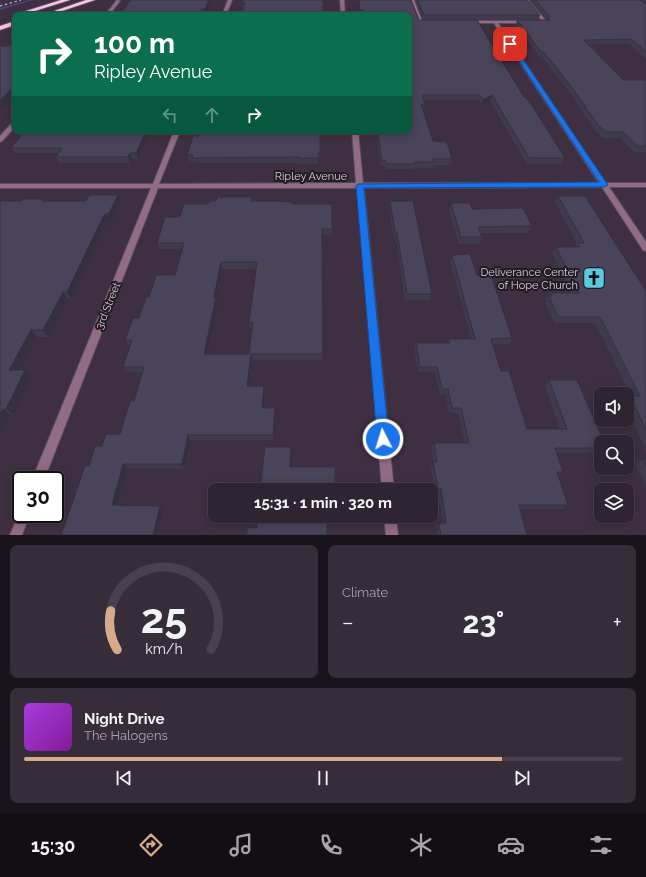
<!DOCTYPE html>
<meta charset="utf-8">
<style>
body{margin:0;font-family:Raleway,sans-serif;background:#362c3a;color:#f1f3f6;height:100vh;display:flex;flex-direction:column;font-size:15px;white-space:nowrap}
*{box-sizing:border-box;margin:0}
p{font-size:13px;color:#a7a4ac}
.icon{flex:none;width:22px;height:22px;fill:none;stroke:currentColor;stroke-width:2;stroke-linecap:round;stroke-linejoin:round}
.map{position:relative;height:535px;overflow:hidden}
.side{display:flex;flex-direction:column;gap:10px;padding:10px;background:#19141c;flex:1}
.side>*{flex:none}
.banner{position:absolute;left:12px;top:12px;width:400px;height:122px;border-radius:8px;box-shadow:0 2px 10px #0003,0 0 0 1px #49414d;background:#0b6e4f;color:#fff;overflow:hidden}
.fabs{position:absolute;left:594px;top:387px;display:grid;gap:8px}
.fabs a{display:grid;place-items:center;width:40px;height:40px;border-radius:8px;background:#2e2432;box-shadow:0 2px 10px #0003,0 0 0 1px #49414d;font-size:20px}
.speed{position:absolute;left:12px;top:471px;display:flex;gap:8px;font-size:20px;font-weight:700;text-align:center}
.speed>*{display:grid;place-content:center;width:52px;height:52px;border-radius:50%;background:#2e2432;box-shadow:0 2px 10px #0003,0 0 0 1px #49414d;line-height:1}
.speed .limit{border:2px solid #111;border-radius:6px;background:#fff;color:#111}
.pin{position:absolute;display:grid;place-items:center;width:34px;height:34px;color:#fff;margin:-17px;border-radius:8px;box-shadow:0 2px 6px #0006}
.me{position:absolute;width:44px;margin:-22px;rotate:355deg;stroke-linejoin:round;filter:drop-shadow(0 0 3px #0008)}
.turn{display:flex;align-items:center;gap:14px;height:84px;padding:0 16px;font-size:18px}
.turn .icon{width:52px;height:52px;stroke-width:2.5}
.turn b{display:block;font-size:28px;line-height:34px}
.lanes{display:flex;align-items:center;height:38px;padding:0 16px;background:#0003;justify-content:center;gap:20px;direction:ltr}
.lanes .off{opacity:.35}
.big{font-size:30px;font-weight:700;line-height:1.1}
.side .widget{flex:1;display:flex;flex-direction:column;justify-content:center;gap:6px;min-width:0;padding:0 14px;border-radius:8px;background:#362c3a}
.side .dial{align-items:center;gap:0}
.dial svg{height:104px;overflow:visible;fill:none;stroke:#49414d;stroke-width:7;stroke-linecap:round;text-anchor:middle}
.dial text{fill:#f1f3f6;stroke:none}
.song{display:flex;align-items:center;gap:12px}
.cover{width:48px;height:48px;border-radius:6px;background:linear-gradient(135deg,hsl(280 70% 55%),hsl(290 70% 35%))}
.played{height:4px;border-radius:2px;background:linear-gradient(90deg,#d6ab8b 80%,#49414d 80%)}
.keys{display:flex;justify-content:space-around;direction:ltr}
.heat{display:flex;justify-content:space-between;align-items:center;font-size:22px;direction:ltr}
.side .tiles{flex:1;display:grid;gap:10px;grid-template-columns:1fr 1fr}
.widget:last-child{grid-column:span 2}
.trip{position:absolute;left:208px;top:483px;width:230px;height:40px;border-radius:8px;background:#2e2432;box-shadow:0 2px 10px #0003,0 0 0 1px #49414d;font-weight:700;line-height:40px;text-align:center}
.tabs{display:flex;height:64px;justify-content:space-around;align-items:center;background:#120e14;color:#a7a4ac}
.tabs .icon{width:28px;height:28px}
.tabs .selected{color:#d6ab8b}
.tabs b{font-size:18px;color:#f1f3f6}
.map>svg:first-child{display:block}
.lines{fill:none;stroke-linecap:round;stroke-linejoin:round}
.stream{fill:#50447e;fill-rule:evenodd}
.street-casing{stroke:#5a4d5e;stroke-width:2}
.highway-casing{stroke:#5a4d5e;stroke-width:2}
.street{fill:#916c84;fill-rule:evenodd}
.highway{fill:#fac4e7;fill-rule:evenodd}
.rail{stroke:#aca1af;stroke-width:1.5;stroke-dasharray:2.5 2.5;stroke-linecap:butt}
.wall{fill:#403a4d;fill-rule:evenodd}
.shaded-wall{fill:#34303f}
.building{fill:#4a445a;stroke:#34303f;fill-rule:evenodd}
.route{fill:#1a73e8;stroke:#114b97}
.labels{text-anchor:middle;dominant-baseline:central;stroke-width:4;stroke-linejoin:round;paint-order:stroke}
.street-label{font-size:11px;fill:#d8cfdb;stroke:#211b23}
.poi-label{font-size:11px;fill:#d8cfdb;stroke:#211b23;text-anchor:end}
</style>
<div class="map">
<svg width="646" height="535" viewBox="0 0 646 535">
<rect width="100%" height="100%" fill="#3e3042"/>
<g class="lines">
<path class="stream" d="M29 0H33L0 10V8Z"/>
<g class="street-casing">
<path id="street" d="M117 0 120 1 109 15H105Z
M228 0H232L226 15H222Z
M340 0H344L345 15H341Z
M410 0H414L422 21H429V23H419Z
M524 0H528L546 21V23H544Z
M468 21H527L526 23H498L606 183H646V187H609L646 242V251L643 250 602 187 364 188 394 490H382L357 188H158L44 480H32L151 188H0V184H153L174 131H180L159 184 356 183 352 131H358L363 183H599L494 23H467Z
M15 121V127L2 141 0 142V136L13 122Z
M21 509V514H30L22 535H10Z
M384 516H396L398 535H386Z"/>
</g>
<g class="highway-casing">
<path id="highway" d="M61 0H70L22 15H15V17L13 15Z
M86 0H95L59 12 54 11Z
M15 21V25L0 30V26Z"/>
</g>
<use href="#street" class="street"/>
<use href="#highway" class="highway"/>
<path class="rail" d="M0 6 21 0"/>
</g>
<path class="wall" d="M212 0 206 13H203L202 15H117L120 14Z
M324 0V5L242 7V3Z
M358 0H411L419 20 524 97 565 158 562 164H527L490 101 481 105 479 100H424L425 104 424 110H423L433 141 452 159 451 165H434L433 168H415V169H386L385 166H381L377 139 378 133H381L380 131H409V15H360Z
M416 0H527L540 15 539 20H423Z
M530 0H640L646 4V59L629 44H589L623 80H646V152H634L620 138H603L596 131 582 112 583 111 576 102V101L542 57H540L516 24 517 20H547Z
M641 0H646V3Z
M25 131H151L138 159H132L130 163H59L56 157 58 153H15L11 148Z
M320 131V158H318V164H299V163H194L193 161H188L187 155Z
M558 196 646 291V451L627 408V398L630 396H631L595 323H554L545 303 547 300 546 299 550 293H571L552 254 556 247H575L577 244 555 202Z
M251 197 252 201 292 204 332 229V235H322L323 360H252L249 386 265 392 264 408 276 413 274 440H190L185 469 128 468 117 505 163 510 158 535H61L89 466 102 446 120 434 134 401 142 372H126L123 367 130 346H129L125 340 139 318 149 297 175 275 183 249H159L157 243 180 217 216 201ZM222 269H256L249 322 250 328H253L249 354H207L218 303 216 298Z
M43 199 44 201 121 203 113 220 107 222 72 299H68L49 337H37L19 370 31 377 13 415H10L0 435 21 201Z
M390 201 432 294 430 300H405L396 238H394L389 208Z
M451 203 472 209 532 226 528 233H480L482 237 479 244H459L449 210Z
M452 255 477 275 512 338 509 344H493L501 371 527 429H560L545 386 549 380 601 442V453H557L563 472 559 476 568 505 563 509H520L527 535H438L436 526 439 523H443L438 494H435L431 467 433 462 431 448 434 443H465L458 413H449L446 395H440L435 372H418L414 349 416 343H447L449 339H471L450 261Z
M644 459H646V485L636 464Z"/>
<path class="shaded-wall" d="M209 0H212L206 13 205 9Z
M202 9 203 13 202 15H199Z
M15 85V94L0 110V101Z
M492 95 490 101 481 105 483 100Z
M146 131H151L138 159 136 153Z
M130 153 132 159 130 163 128 157Z
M118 195 121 203 113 220 107 222 72 299 67 292 104 215Z
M221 262 222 269 216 298 218 303 206 360 204 354 214 297Z
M63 292 68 299 49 337 43 330Z
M31 330 37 337 16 377 9 370Z
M251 354 252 360 248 392 247 386Z
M25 370 31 377 13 415 6 409Z
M264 386 265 392 263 413 262 408Z
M275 408 276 413 274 440 273 435Z
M3 409 10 415 0 435V414Z
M188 435 190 440 185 469 182 464Z
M291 447 292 452 291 471 290 467Z
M123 464 128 468 116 509 112 505Z
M160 506 163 510 158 535H153Z"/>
<path class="building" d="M131 0H209L205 9H202L199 15H117L118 14H120Z
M243 0H324H323V15H241L245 3H242Z
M359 0H411L419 20H477L524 97H525L533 107 565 158H529L492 95 483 100 480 95H422L425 104H421L433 141 447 142 452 159H433L434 162H415L416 164H386L385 160H382L378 133H381L382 131H409V15H364L363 10H360Z
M418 0H527L540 15H424Z
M535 0H640L646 4V52L631 39 584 40 623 80H646V146H638L623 132H606L599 126 585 107H586L578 97H579L544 52H541L517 20H549V16Z
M15 41V85L0 101V46H9Z
M25 131H146L136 153H130L128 157H56L62 148H11Z
M201 131H320V153H318V158H299V157L192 158 193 155H187L193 136H199Z
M89 195H118L109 213 104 215 67 292H63L43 330H31L9 370H25L6 409H3L0 414V201H21L22 199H43L42 201H86Z
M558 196H585L646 291V430L630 396H640L600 317H558L549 296H552L550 293H579L556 247H580L578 243H584Z
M217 197H251V201H280L292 202V204H332V229H322L323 354H251L247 386H264L262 408H275L273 435H188L182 464H123L112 505 160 506 153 535H61L85 466H89L95 446H102L106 434H120L130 401H134L144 367H123L132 340H125L133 318H139L146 297H149L156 275H175L184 243H157L165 217H180L184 204H208L209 201H216ZM221 262H257L249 322H253L249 354H204L216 297H214Z
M390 201H413L432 294H407L397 232H395Z
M451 203H470L472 209 523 208 532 226 478 227 482 237H461Z
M470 254 477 275H491L512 338 491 339 501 371H509L527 429H567L549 380H577L604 442H601V448H555L563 472H557L568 505H519L527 535H441L439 523H446L441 489H438L433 462H437L434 443H469L461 408H452L448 389H442L437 367H420L416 343H450L449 339H475L452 255Z
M265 447H291L290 467H335V490H260Z
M644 459H646V465Z
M258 516H327V535H247V528H257Z"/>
<path class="route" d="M509 43H512L608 185 604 187 364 188 389 439 387 443 383 445 379 443 377 439 356 186 358 184 599 182 508 44Z"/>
<defs>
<g id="church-square" transform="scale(1.15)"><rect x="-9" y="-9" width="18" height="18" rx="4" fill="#58c9e3" stroke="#211b23"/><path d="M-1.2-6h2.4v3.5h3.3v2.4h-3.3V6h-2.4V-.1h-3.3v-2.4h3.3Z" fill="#111"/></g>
</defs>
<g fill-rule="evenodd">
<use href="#church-square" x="594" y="278"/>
</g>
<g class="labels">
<g class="street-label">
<text x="311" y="176">Ripley Avenue</text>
<text transform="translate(108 306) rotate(-68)">3rd Street</text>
</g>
<g class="poi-label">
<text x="578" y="272">Deliverance Center<tspan x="578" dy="13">of Hope Church</tspan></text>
</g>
</g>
</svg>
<div class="fabs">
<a><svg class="icon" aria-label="sound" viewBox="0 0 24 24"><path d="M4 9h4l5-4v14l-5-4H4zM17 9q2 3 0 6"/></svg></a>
<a><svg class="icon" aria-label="search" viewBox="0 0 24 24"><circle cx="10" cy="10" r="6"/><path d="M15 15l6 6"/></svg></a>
<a><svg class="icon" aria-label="layers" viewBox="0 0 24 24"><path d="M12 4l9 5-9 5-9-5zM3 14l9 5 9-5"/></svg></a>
</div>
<div class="speed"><div class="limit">30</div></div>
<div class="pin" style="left:510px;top:44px;background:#d93025"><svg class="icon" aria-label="arrive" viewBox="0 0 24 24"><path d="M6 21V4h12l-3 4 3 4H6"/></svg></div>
<svg class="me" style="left:383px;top:439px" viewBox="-20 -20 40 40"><circle r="17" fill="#1a73e8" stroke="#fff" stroke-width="3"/><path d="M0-11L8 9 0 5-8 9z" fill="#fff"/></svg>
<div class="trip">15:31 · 1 min · 320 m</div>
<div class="banner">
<div class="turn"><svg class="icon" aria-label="right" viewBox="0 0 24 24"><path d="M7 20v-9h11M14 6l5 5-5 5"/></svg><div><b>100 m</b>Ripley Avenue</div></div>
<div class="lanes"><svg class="icon off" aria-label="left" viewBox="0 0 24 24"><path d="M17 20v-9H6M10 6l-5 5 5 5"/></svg><svg class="icon off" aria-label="ahead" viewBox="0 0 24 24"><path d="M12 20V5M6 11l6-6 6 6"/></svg><svg class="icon" aria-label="right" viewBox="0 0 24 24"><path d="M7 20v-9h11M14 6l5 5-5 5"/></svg></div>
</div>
</div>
<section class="side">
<div class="tiles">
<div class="widget dial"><svg viewBox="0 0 100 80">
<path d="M14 69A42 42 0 1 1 86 69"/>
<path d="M14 69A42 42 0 0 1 9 39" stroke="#d6ab8b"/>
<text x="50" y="56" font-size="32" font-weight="700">25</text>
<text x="50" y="72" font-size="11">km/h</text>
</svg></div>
<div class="widget"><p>Climate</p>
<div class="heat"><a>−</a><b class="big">23°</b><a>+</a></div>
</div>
<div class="widget">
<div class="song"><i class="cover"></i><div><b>Night Drive</b><p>The Halogens</p></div></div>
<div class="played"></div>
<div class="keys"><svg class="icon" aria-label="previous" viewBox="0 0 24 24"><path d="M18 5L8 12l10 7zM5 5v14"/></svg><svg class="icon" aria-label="pause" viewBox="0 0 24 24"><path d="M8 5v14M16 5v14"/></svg><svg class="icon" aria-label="next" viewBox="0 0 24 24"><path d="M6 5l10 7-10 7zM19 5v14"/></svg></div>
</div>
</div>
</section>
<nav class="tabs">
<b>15:30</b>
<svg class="icon selected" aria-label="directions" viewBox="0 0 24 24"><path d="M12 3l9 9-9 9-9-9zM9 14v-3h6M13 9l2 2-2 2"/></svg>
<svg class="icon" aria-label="music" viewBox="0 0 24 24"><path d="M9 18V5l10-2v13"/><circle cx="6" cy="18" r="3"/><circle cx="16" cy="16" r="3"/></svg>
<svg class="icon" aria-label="phone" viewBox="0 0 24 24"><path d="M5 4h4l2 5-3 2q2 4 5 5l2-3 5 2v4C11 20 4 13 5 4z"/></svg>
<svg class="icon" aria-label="climate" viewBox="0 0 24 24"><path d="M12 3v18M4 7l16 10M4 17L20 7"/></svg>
<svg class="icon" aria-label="car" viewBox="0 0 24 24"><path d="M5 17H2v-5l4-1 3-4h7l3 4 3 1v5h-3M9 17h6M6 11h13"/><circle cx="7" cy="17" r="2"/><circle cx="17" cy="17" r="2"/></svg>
<svg class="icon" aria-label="filters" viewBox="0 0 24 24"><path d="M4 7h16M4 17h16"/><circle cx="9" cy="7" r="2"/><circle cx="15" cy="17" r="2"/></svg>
</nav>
